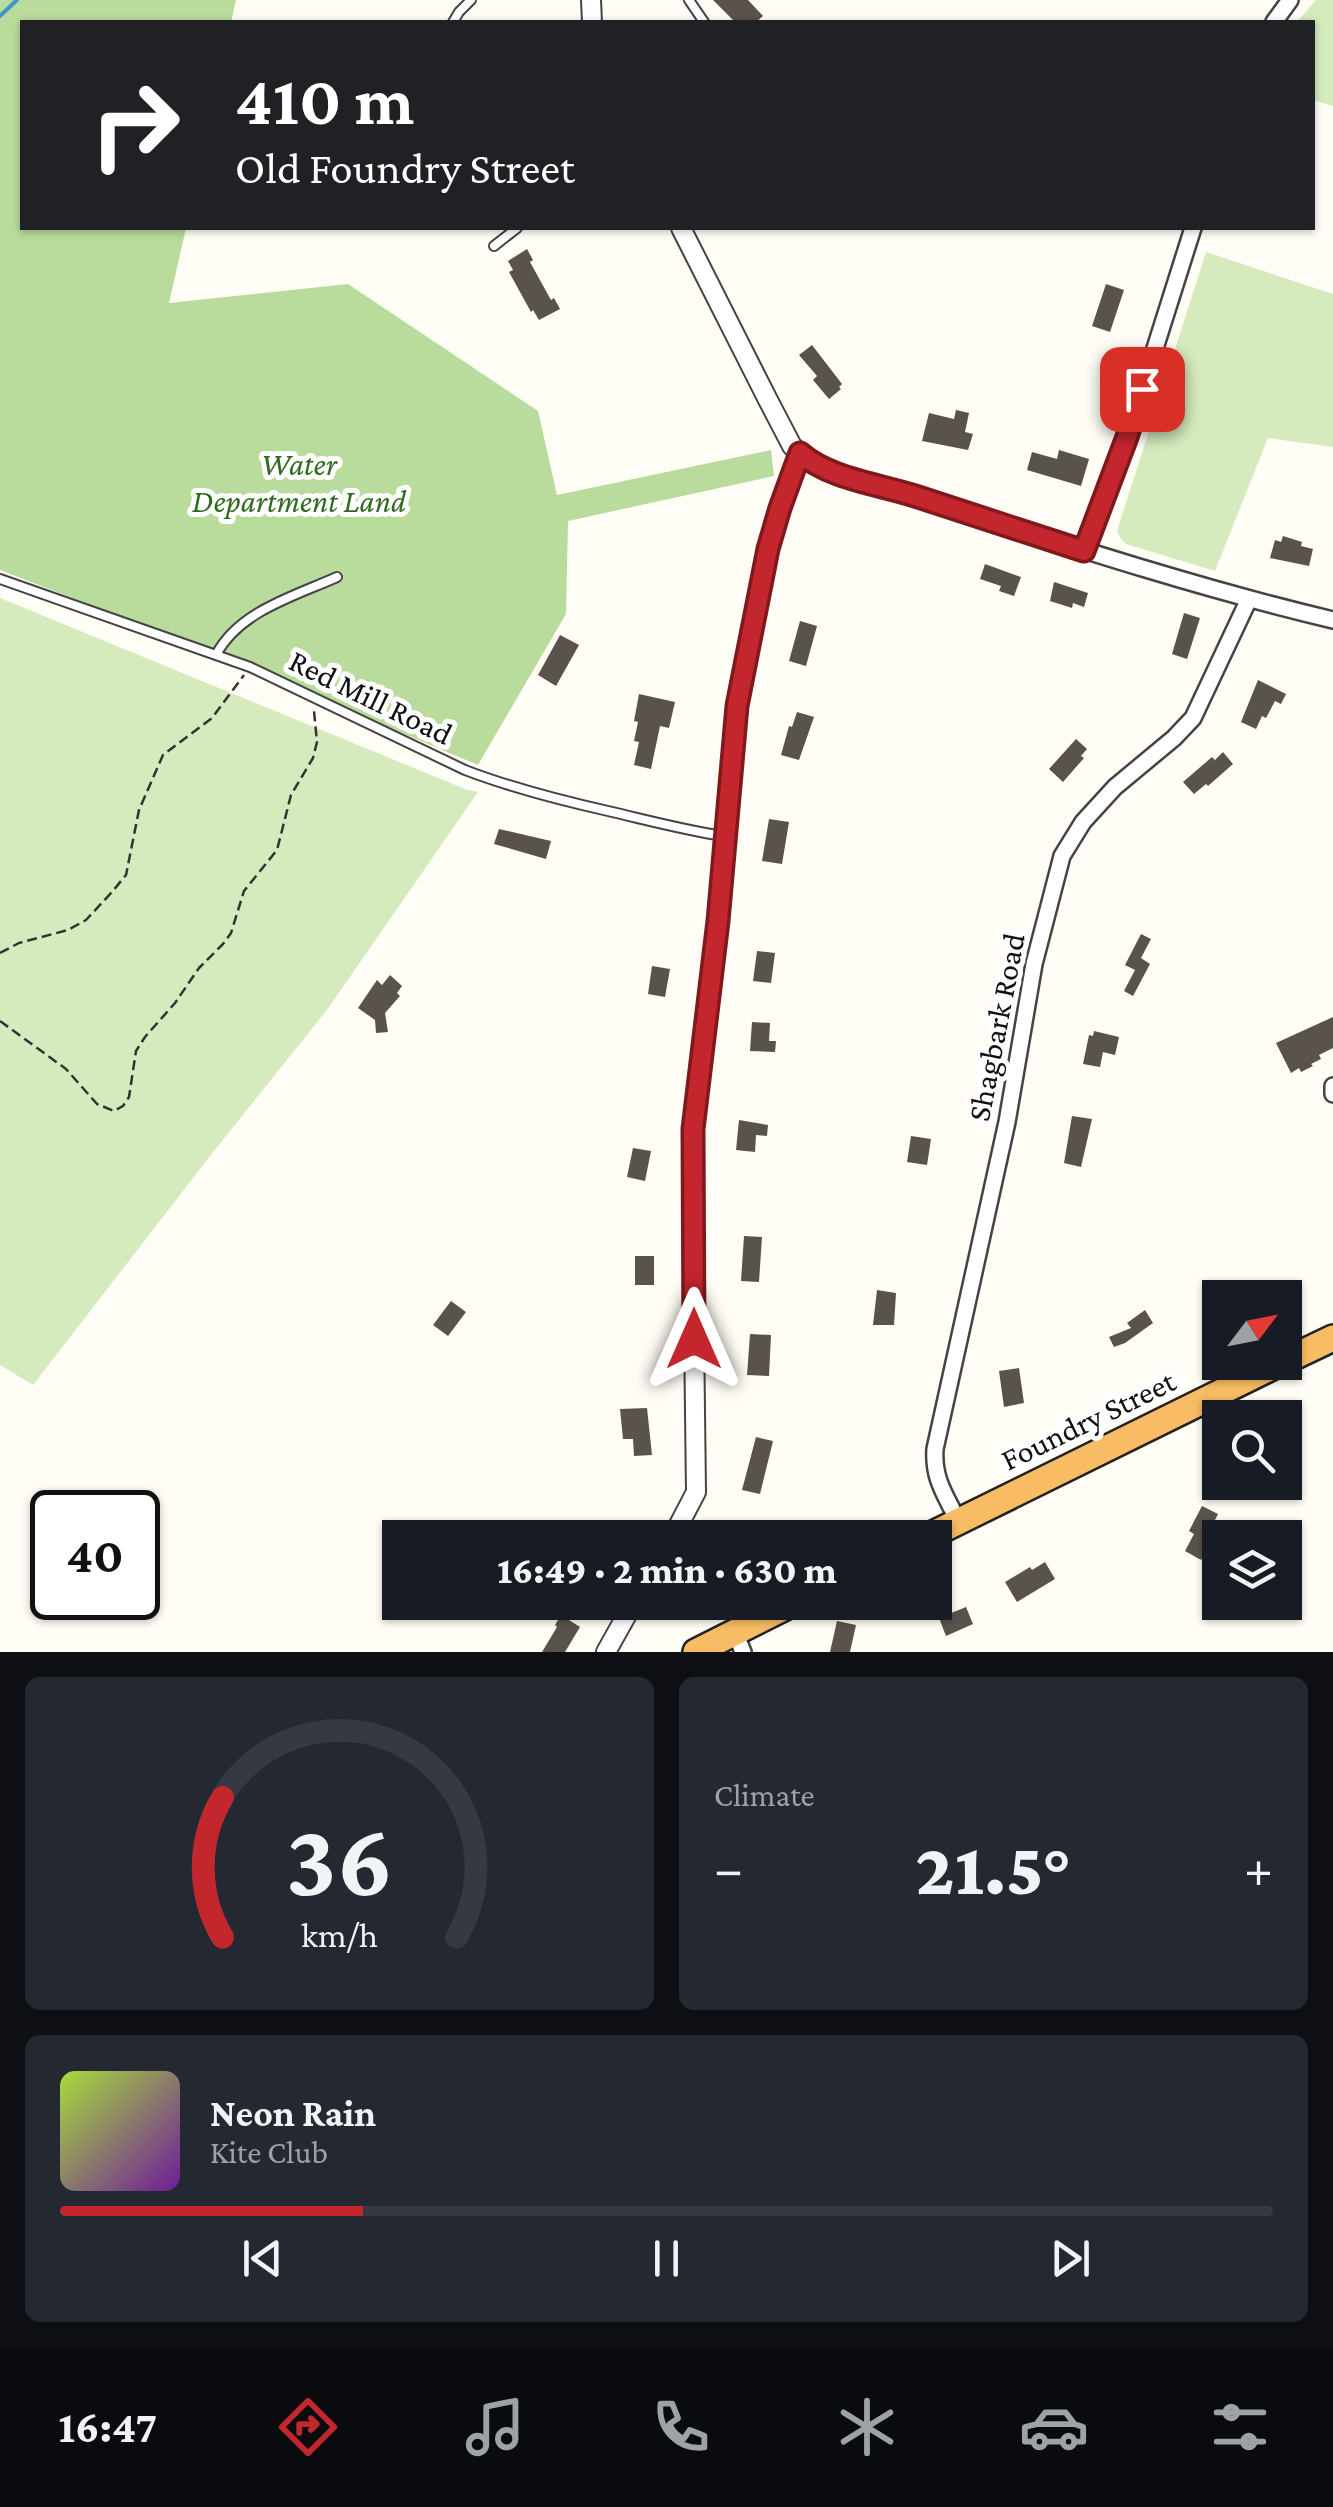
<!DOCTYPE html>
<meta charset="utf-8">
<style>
body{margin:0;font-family:"Crimson Pro",serif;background:#242831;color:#f1f3f6;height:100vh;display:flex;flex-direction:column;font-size:38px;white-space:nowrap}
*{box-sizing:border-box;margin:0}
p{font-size:32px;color:#9ea1a6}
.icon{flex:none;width:55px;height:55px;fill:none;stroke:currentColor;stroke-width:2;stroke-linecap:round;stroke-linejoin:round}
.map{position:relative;height:1652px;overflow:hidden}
.panel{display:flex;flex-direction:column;gap:25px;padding:25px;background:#0d0f14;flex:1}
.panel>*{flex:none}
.top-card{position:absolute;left:20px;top:20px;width:1295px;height:210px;border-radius:0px;box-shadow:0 2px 8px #0004;background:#202124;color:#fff;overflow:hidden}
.needle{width:65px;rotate:58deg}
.tools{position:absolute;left:1202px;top:1280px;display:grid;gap:20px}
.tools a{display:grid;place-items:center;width:100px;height:100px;border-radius:0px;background:#171b24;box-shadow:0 2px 8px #0004;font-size:50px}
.speed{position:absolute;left:30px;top:1490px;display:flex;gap:20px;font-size:50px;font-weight:700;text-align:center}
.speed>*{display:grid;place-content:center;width:130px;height:130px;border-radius:50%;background:#171b24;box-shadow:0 2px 8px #0004;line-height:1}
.speed .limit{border:5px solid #111;border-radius:15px;background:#fff;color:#111}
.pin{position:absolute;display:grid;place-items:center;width:85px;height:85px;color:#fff;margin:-42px;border-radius:20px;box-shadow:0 5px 15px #0006}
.me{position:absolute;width:110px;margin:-55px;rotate:0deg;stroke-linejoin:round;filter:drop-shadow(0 0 8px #0008)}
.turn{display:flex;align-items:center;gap:35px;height:210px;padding:0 50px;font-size:45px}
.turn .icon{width:130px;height:130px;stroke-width:2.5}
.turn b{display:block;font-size:70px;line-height:85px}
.big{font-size:75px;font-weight:800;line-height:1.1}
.panel .card{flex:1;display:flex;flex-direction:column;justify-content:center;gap:15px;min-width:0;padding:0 35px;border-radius:15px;background:#242831}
.panel .dial{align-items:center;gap:0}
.dial svg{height:260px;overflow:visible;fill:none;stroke:#363941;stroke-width:7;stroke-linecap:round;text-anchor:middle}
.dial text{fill:#f1f3f6;stroke:none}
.song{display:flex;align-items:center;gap:30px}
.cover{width:120px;height:120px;border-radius:15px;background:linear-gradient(135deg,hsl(80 70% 55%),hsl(280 70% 35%))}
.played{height:10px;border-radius:5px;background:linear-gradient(90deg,#c4262e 25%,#363941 25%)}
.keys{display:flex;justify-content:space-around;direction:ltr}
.heat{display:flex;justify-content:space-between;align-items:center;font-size:55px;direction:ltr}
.panel .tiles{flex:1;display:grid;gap:25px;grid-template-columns:1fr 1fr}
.card:last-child{grid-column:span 2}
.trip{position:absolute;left:382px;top:1520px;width:570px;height:100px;border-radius:0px;background:#171b24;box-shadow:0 2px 8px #0004;font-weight:800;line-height:100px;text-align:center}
.menu{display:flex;height:160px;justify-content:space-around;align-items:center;background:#090b0e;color:#9ea1a6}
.menu .icon{width:70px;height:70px}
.menu .selected{color:#c4262e}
.menu b{font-size:45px;color:#f1f3f6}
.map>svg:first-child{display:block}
.green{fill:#d5ebbd}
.forest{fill:#b9dc9c}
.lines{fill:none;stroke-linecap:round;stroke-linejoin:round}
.stream{stroke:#3f96cf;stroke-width:4}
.building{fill:#5a524d}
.service-casing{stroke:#444;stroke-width:12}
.minor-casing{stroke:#444;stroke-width:20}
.tertiary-casing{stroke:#444;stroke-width:22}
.trunk-casing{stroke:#222;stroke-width:30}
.path{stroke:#333;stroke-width:2.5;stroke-dasharray:10 5;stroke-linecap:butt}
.service{stroke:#fff;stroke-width:8}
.minor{stroke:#fff;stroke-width:15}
.tertiary{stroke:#fff;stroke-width:18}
.trunk{stroke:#f7bc64;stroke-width:25}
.route-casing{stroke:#7f191e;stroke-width:25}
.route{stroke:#c4262e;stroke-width:18}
.labels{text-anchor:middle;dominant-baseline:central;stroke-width:10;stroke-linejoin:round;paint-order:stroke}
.park-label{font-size:32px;font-style:italic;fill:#2f6b1f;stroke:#fff}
.street-label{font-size:32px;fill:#111;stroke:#fff}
</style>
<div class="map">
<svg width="1333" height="1652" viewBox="0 0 1333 1652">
<rect width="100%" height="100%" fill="#fffdf5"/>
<path class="green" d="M1316 0H1333V106L1313 100 1312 22H1297Z
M1206 252 1333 294V447L1268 438 1215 571 1126 544 1121 539 1117 531Z
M0 598 465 789 478 792 327 1010 210 1156 33 1385 0 1365Z"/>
<path class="forest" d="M0 0H236L231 22H22V228H186L169 303 348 284 538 411 557 495 771 450 774 476 568 521 566 614 478 765 168 635 0 570Z"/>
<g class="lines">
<path class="stream" d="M0 16 17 0"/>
</g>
<path class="building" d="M713 0H748L763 16 756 22H735Z
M527 249 533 260 530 262 551 300 554 298 560 309 539 320 533 310 531 312 509 272 513 270 508 261Z
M1106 284 1124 290 1110 332 1092 326Z
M812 345 842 384 839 387 841 389 829 399 813 380 817 376 799 355Z
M956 410 969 413 965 432 973 434 968 450 922 441 929 413 954 419Z
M1059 450 1089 459 1081 486 1027 470 1032 452 1057 459Z
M1283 536 1302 542 1301 546 1313 549 1309 566 1270 558 1275 540 1281 542Z
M985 564 1021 577 1014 596 999 591 1001 586 980 579Z
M1054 582 1088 593 1084 607 1073 603 1072 608 1050 601Z
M1184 613 1200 618 1187 659 1172 654Z
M800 621 817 626 806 666 789 661Z
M560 635 579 645 556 686 538 675Z
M1258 680 1286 694 1281 704 1275 701 1266 718 1262 716 1256 729 1241 722Z
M639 694 675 702 669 728 660 726 651 769 634 765 639 742 634 741 638 722 634 721Z
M797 712 814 717 799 760 781 755 789 726 792 727Z
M1076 739 1087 749 1081 756 1084 758 1063 782 1049 769Z
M1223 752 1233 764 1208 786 1206 784 1194 794 1183 782 1212 757 1215 760Z
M769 819 789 822 782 864 762 861Z
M499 829 551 841 546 859 494 844Z
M1141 934 1151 939 1141 958 1150 964 1133 996 1124 991 1135 970 1125 965Z
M757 951 775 953 771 983 753 981Z
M652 966 670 969 665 997 648 994Z
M390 975 402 986 397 993 400 996 385 1013 388 1032 376 1033 375 1020 358 1008 377 980 382 985Z
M1333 1017V1048L1319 1055 1321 1059 1311 1064 1313 1066 1301 1072 1299 1068 1291 1073 1276 1043Z
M752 1022 770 1023 769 1041H776L775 1052 750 1051Z
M1094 1031 1119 1037 1115 1055 1103 1052 1100 1067 1083 1064 1089 1035 1093 1036Z
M1072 1116 1092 1119 1081 1167 1064 1163Z
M739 1120 768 1125 767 1136 756 1135 755 1152 736 1150Z
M911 1136 931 1139 927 1165 907 1162Z
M633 1148 651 1151 645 1181 627 1177Z
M744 1236 762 1237 759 1282 741 1281Z
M635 1256H654V1285H635Z
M877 1290 896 1293 894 1325H873Z
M451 1301 466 1312 448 1336 433 1325Z
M1145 1310 1153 1323 1125 1343 1114 1347 1109 1337 1131 1328 1127 1323Z
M750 1334 771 1335 769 1376 747 1375Z
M1019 1368 1024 1403 1004 1407 999 1371Z
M647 1408 652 1455 634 1456 633 1439H623L620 1409Z
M756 1437 773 1441 760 1494 742 1490Z
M1202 1506 1218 1514 1205 1540 1210 1542 1201 1560 1185 1551 1194 1534 1189 1531Z
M1045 1562 1055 1579 1017 1602 1005 1582 1030 1567 1032 1570Z
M966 1607 973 1624 946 1636 939 1618Z
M561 1615 580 1627 565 1652H542L557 1627 555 1625Z
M837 1621 856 1625 850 1652H830Z"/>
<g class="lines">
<g class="service-casing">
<path id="service" d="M689 0 704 22
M453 22 459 12 471 0
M494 246 517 228
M0 579 250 667 465 770C512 788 559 800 608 811 647 820 684 830 723 836
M216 655C239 611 295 596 337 577"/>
</g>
<g class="minor-casing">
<path id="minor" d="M1274 22 1290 0
M800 453C830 479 884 486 921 498 1058 542 1194 587 1333 620
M1084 551 1127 437 1193 228
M1333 1086V1094
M958 1521C945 1494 933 1479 935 1449L1007 1122 1034 964 1062 856 1083 822 1115 787 1174 738 1193 718 1249 599
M735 1632 743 1652"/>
</g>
<g class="tertiary-casing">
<path id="tertiary" d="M591 0 592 22
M672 1538 696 1492 692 1168 693 1129 718 921 737 707 768 549 780 508 800 453 792 446 768 400 681 228
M606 1652 634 1602"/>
</g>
<g class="trunk-casing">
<path id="trunk" d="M1285 1361 1333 1338
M925 1538 1282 1362
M696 1652 795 1602"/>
</g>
<path class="path" d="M0 953 19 943 68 930 86 920 112 892 126 875 139 810 163 755 212 718 244 675
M0 1021 66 1069 97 1104 114 1111 123 1106 129 1097 136 1051 145 1037 175 1003 199 968 223 944 231 933 244 891 277 850 291 795 313 758 317 742 314 711"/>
<use href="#service" class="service"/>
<use href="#minor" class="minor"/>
<use href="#tertiary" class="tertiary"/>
<use href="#trunk" class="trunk"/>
</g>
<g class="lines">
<g class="route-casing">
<path id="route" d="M694 1339 693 1129 718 921 737 706 768 549 780 508 800 453C830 479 878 484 915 496 972 514 1028 533 1084 551L1127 437 1142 389"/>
</g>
<use href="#route" class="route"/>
</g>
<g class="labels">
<g class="park-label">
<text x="299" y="464">Water<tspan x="299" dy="37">Department Land</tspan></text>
</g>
<g class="street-label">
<text transform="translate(371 697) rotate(26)">Red Mill Road</text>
<text transform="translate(996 1027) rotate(-79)">Shagbark Road</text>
<text transform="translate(1088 1420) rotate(-26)">Foundry Street</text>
</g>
</g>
</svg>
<div class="tools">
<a><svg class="needle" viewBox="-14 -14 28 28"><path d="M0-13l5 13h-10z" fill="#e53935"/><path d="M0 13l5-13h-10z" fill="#9ea1a6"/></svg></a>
<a><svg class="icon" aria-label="search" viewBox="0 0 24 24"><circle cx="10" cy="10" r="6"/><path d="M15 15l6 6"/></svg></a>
<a><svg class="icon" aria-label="layers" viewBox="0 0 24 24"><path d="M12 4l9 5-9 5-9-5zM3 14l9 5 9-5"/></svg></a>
</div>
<div class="speed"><div class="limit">40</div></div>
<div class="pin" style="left:1142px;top:389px;background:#d93025"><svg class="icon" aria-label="arrive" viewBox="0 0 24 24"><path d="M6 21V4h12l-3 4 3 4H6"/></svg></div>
<svg class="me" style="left:694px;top:1339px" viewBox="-20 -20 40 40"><path d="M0-17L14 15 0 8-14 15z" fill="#c4262e" stroke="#fff" stroke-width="4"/></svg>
<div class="trip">16:49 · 2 min · 630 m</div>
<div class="top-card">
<div class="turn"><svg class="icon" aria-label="right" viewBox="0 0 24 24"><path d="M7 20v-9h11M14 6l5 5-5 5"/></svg><div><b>410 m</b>Old Foundry Street</div></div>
</div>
</div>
<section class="panel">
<div class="tiles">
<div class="card dial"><svg viewBox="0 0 100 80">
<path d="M14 69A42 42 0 1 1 86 69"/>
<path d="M14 69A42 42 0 0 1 14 26" stroke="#c4262e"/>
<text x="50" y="56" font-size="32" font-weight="700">36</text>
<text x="50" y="72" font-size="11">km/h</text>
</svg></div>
<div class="card"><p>Climate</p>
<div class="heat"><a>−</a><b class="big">21.5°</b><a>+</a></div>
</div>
<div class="card">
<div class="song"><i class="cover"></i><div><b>Neon Rain</b><p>Kite Club</p></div></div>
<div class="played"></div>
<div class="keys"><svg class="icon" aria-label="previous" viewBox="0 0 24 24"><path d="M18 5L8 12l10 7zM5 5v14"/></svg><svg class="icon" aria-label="pause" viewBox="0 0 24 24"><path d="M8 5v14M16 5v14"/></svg><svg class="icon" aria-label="next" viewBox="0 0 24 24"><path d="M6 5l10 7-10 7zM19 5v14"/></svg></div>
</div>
</div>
</section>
<nav class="menu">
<b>16:47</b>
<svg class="icon selected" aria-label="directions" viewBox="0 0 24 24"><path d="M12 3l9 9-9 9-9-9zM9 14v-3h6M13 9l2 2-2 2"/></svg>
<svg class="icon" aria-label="music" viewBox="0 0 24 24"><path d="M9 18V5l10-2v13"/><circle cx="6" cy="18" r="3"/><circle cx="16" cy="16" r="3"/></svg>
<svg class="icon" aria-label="phone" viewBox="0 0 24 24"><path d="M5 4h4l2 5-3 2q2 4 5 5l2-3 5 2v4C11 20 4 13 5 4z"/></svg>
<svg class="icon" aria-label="climate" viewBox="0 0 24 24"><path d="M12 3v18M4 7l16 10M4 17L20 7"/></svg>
<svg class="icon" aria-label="car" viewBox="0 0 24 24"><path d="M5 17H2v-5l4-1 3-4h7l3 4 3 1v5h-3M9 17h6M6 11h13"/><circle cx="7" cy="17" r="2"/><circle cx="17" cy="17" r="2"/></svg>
<svg class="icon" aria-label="filters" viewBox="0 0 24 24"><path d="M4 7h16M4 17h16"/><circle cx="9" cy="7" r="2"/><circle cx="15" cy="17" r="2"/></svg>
</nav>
